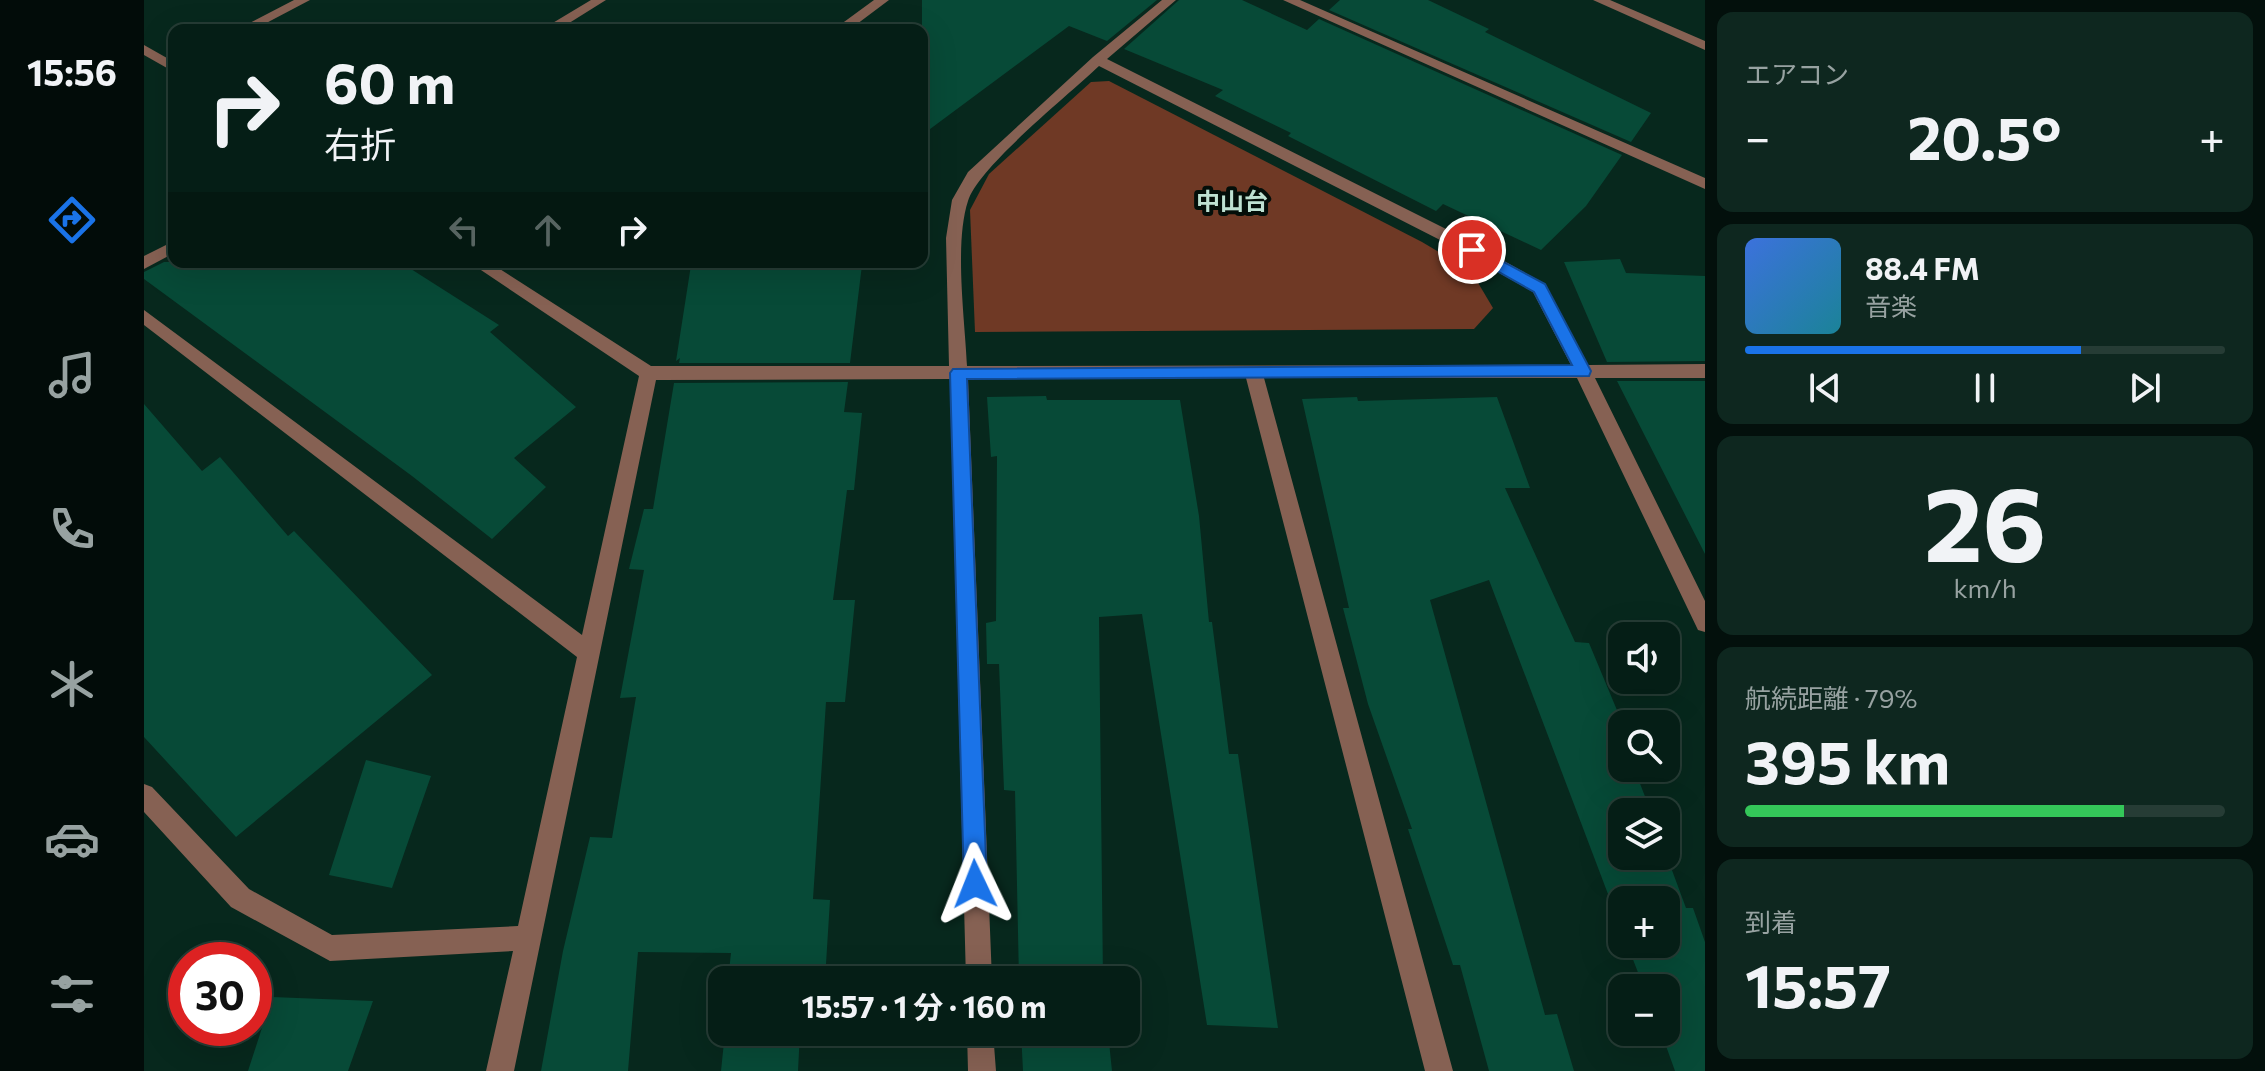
<!DOCTYPE html>
<html lang="ja">
<meta charset="utf-8">
<style>
body{margin:0;font-family:Commissioner,"Noto Sans JP",sans-serif;background:#0e271f;color:#f1f3f6;height:100vh;display:flex;flex-direction:column;font-size:30px;white-space:nowrap}
*{box-sizing:border-box;margin:0}
p{font-size:26px;color:#97a2a1}
.icon{flex:none;width:44px;height:44px;fill:none;stroke:currentColor;stroke-width:2;stroke-linecap:round;stroke-linejoin:round}
.map{position:relative;flex:1;overflow:hidden}
.details{display:flex;flex-direction:column;gap:12px;padding:12px;background:#03100c;width:560px}
.details>*{flex:none}
.hud{position:absolute;left:24px;top:24px;width:760px;height:244px;border-radius:16px;box-shadow:0 8px 32px #0002,0 0 0 2px #263c35;background:#051e16;color:#f1f3f6;overflow:hidden}
.buttons{position:absolute;left:1464px;top:622px;display:grid;gap:16px}
.buttons a{display:grid;place-items:center;width:72px;height:72px;border-radius:16px;background:#051e16;box-shadow:0 8px 32px #0002,0 0 0 2px #263c35;font-size:40px}
.speed{position:absolute;left:24px;top:942px;display:flex;gap:16px;font-size:40px;font-weight:700;text-align:center}
.speed>*{display:grid;place-content:center;width:104px;height:104px;border-radius:50%;background:#051e16;box-shadow:0 8px 32px #0002,0 0 0 2px #263c35;line-height:1}
.speed .limit{border:12px solid #d22;background:#fff;color:#111}
.pin{position:absolute;display:grid;place-items:center;width:68px;height:68px;color:#fff;margin:-34px;border:4px solid #fff;border-radius:50%;box-shadow:0 2px 8px #0007}
.me{position:absolute;width:88px;margin:-44px;rotate:358deg;stroke-linejoin:round;filter:drop-shadow(0 0 6px #0008)}
.turn{display:flex;align-items:center;gap:28px;height:168px;padding:0 24px;font-size:36px}
.turn .icon{width:104px;height:104px;stroke-width:2.5}
.turn b{display:block;font-size:56px;line-height:68px}
.lanes{display:flex;align-items:center;height:76px;padding:0 24px;background:#0003;justify-content:center;gap:40px;direction:ltr}
.lanes .off{opacity:.35}
.big{font-size:60px;font-weight:700;line-height:1.1}
.details .card{flex:1;display:flex;flex-direction:column;justify-content:center;gap:12px;min-width:0;padding:0 28px;border-radius:16px;background:#0e271f}
.details .dial{align-items:center;gap:0}
.dial b{font-size:104px;line-height:1}
.song{display:flex;align-items:center;gap:24px}
.cover{width:96px;height:96px;border-radius:12px;background:linear-gradient(135deg,hsl(220 70% 55%),hsl(190 70% 35%))}
.played{height:8px;border-radius:4px;background:linear-gradient(90deg,#1a73e8 70%,#263c35 70%)}
.keys{display:flex;justify-content:space-around;direction:ltr}
.heat{display:flex;justify-content:space-between;align-items:center;font-size:44px;direction:ltr}
.charge{height:12px;border-radius:6px;background:linear-gradient(90deg,#34c759 79%,#263c35 0)}
.trip{position:absolute;left:564px;top:966px;width:432px;height:80px;border-radius:16px;background:#051e16;box-shadow:0 8px 32px #0002,0 0 0 2px #263c35;font-weight:700;line-height:80px;text-align:center}
main{display:flex;flex:1;min-height:0}
.menu{display:flex;flex-direction:column;width:144px;justify-content:space-around;align-items:center;background:#020c09;color:#97a2a1}
.menu .icon{width:56px;height:56px}
.menu .on{color:#1a73e8}
.menu b{font-size:36px;color:#f1f3f6}
.map>svg:first-child{display:block}
.green{fill:#6f3925}
.building{fill:#074a37}
.lines{fill:none;stroke-linecap:round;stroke-linejoin:round}
.street{fill:#866153;fill-rule:evenodd}
.route{fill:#1a73e8;stroke:#114b97;stroke-width:2}
.labels{text-anchor:middle;dominant-baseline:central;stroke-width:8;stroke-linejoin:round;paint-order:stroke}
.far-quarter-label{font-size:24px;font-weight:bold;fill:#bee1d2;stroke:#030e09}
</style>
<main>
<nav class="menu">
<b>15:56</b>
<svg class="icon on" aria-label="directions" viewBox="0 0 24 24"><path d="M12 3l9 9-9 9-9-9zM9 14v-3h6M13 9l2 2-2 2"/></svg>
<svg class="icon" aria-label="music" viewBox="0 0 24 24"><path d="M9 18V5l10-2v13"/><circle cx="6" cy="18" r="3"/><circle cx="16" cy="16" r="3"/></svg>
<svg class="icon" aria-label="phone" viewBox="0 0 24 24"><path d="M5 4h4l2 5-3 2q2 4 5 5l2-3 5 2v4C11 20 4 13 5 4z"/></svg>
<svg class="icon" aria-label="climate" viewBox="0 0 24 24"><path d="M12 3v18M4 7l16 10M4 17L20 7"/></svg>
<svg class="icon" aria-label="car" viewBox="0 0 24 24"><path d="M5 17H2v-5l4-1 3-4h7l3 4 3 1v5h-3M9 17h6M6 11h13"/><circle cx="7" cy="17" r="2"/><circle cx="17" cy="17" r="2"/></svg>
<svg class="icon" aria-label="filters" viewBox="0 0 24 24"><path d="M4 7h16M4 17h16"/><circle cx="9" cy="7" r="2"/><circle cx="15" cy="17" r="2"/></svg>
</nav>
<div class="map">
<svg width="1561" height="1071" viewBox="0 0 1561 1071">
<rect width="100%" height="100%" fill="#07281d"/>
<path class="green" d="M965 81 1278 242 1327 271 1349 308 1330 329 831 332 826 210 845 174 947 82Z"/>
<path class="building" d="M778 0H1013L963 41 925 26 778 135Z
M1035 0H1098L1163 30 1175 19 1478 155 1442 206 1397 250 1299 204 1292 211 1144 136 1147 133 1071 96 1079 90 980 49Z
M1196 0H1284L1345 29 1341 32 1507 113 1487 142 1185 10Z
M1476 259 1482 273 1561 276V361L1463 362 1420 262Z
M20 262H256L355 325 346 332 432 407 370 458 402 487 348 539 268 476 0 279V272Z
M652 262 718 265 706 363H535L536 358 532 361 547 265Z
M1473 381H1561V554Z
M704 382 700 412 718 413 710 490H703L689 600H711L701 702H682L669 899 686 900 681 980H584L587 953 494 952 484 1071H397L419 951 446 837 468 838 492 697 476 698 500 570 485 569 500 509H509L530 383Z
M902 396 903 400H1036L1055 516 1065 622H1068L1085 754H1094L1134 1028 1063 1025 998 614 955 617 959 980H875L871 791 860 790 855 664H843L842 623 852 621 853 456 847 457 843 397Z
M1213 397 1214 401 1353 397 1386 488H1361L1431 642 1445 643 1475 715H1471L1478 734V768H1490L1507 812H1478V856H1522V854L1542 908H1549L1561 942V1071H1531L1517 1032H1522V988H1500L1483 944H1522V900H1478V931L1345 580 1286 600 1401 1015 1413 1014 1430 1071H1345L1316 965H1309L1264 829H1268L1224 704 1199 608H1205L1158 399Z
M0 404 58 471 76 457 144 536 150 531 288 675 92 837 0 737Z
M222 760 287 776 248 888 185 875Z
M128 997 229 1001 204 1071H104Z
M581 1032H656L654 1071H577Z
M877 1032H964L968 1071H879Z"/>
<g class="lines">
<path class="street" d="M150 0H166L109 30H92Z
M447 0H462L414 30H397Z
M730 0H745L705 30H689Z
M1018 0H1032L963 59 1312 234 1401 284 1444 365 1561 364V378H1451L1561 601V632L1554 630 1433 378H1120L1309 1071H1281L1102 378 824 379 848 980H822L806 379 512 380 370 1071H342L369 951 186 961 87 907 0 812V784L8 787 105 889 188 935 374 926 433 657 0 325V310L438 635 495 376 325 262H345L507 366H805L802 238 808 200 824 172 949 57ZM955 66 1300 242 1389 292 1427 365 823 366C821 320 810 244 824 201 834 167 926 94 955 66Z
M1139 0H1156L1561 178V189Z
M1449 0H1466L1561 41V50Z
M0 45 30 62V72L0 55Z
M30 241V253L0 269V256Z
M823 1032H849L852 1071H824Z"/>
</g>
<path class="route" d="M1328 245 1401 284 1447 371 1445 376 823 379 843 884 839 892 831 895 823 892 820 884 806 373 809 369 1428 365 1390 292 1323 254 1321 250Z"/>
<g class="labels">
<g class="far-quarter-label">
<text x="1088" y="200">中山台</text>
</g>
</g>
</svg>
<div class="buttons">
<a><svg class="icon" aria-label="sound" viewBox="0 0 24 24"><path d="M4 9h4l5-4v14l-5-4H4zM17 9q2 3 0 6"/></svg></a>
<a><svg class="icon" aria-label="search" viewBox="0 0 24 24"><circle cx="10" cy="10" r="6"/><path d="M15 15l6 6"/></svg></a>
<a><svg class="icon" aria-label="layers" viewBox="0 0 24 24"><path d="M12 4l9 5-9 5-9-5zM3 14l9 5 9-5"/></svg></a>
<a>+</a>
<a>−</a>
</div>
<div class="speed"><div class="limit">30</div></div>
<div class="pin" style="left:1328px;top:250px;background:#d93025"><svg class="icon" aria-label="arrive" viewBox="0 0 24 24"><path d="M6 21V4h12l-3 4 3 4H6"/></svg></div>
<svg class="me" style="left:831px;top:884px" viewBox="-20 -20 40 40"><path d="M0-17L14 15 0 8-14 15z" fill="#1a73e8" stroke="#fff" stroke-width="4"/></svg>
<div class="trip">15:57 · 1 分 · 160 m</div>
<div class="hud">
<div class="turn"><svg class="icon" aria-label="right" viewBox="0 0 24 24"><path d="M7 20v-9h11M14 6l5 5-5 5"/></svg><div><b>60 m</b>右折</div></div>
<div class="lanes"><svg class="icon off" aria-label="left" viewBox="0 0 24 24"><path d="M17 20v-9H6M10 6l-5 5 5 5"/></svg><svg class="icon off" aria-label="ahead" viewBox="0 0 24 24"><path d="M12 20V5M6 11l6-6 6 6"/></svg><svg class="icon" aria-label="right" viewBox="0 0 24 24"><path d="M7 20v-9h11M14 6l5 5-5 5"/></svg></div>
</div>
</div>
<section class="details">
<div class="card"><p>エアコン</p>
<div class="heat"><a>−</a><b class="big">20.5°</b><a>+</a></div>
</div>
<div class="card">
<div class="song"><i class="cover"></i><div><b>88.4 FM</b><p>音楽</p></div></div>
<div class="played"></div>
<div class="keys"><svg class="icon" aria-label="previous" viewBox="0 0 24 24"><path d="M18 5L8 12l10 7zM5 5v14"/></svg><svg class="icon" aria-label="pause" viewBox="0 0 24 24"><path d="M8 5v14M16 5v14"/></svg><svg class="icon" aria-label="next" viewBox="0 0 24 24"><path d="M6 5l10 7-10 7zM19 5v14"/></svg></div>
</div>
<div class="card dial"><b>26</b><p>km/h</p></div>
<div class="card"><p>航続距離 · 79%</p><b class="big">395 km</b><div class="charge"></div></div>
<div class="card"><p>到着</p><b class="big">15:57</b></div>
</section>
</main>
